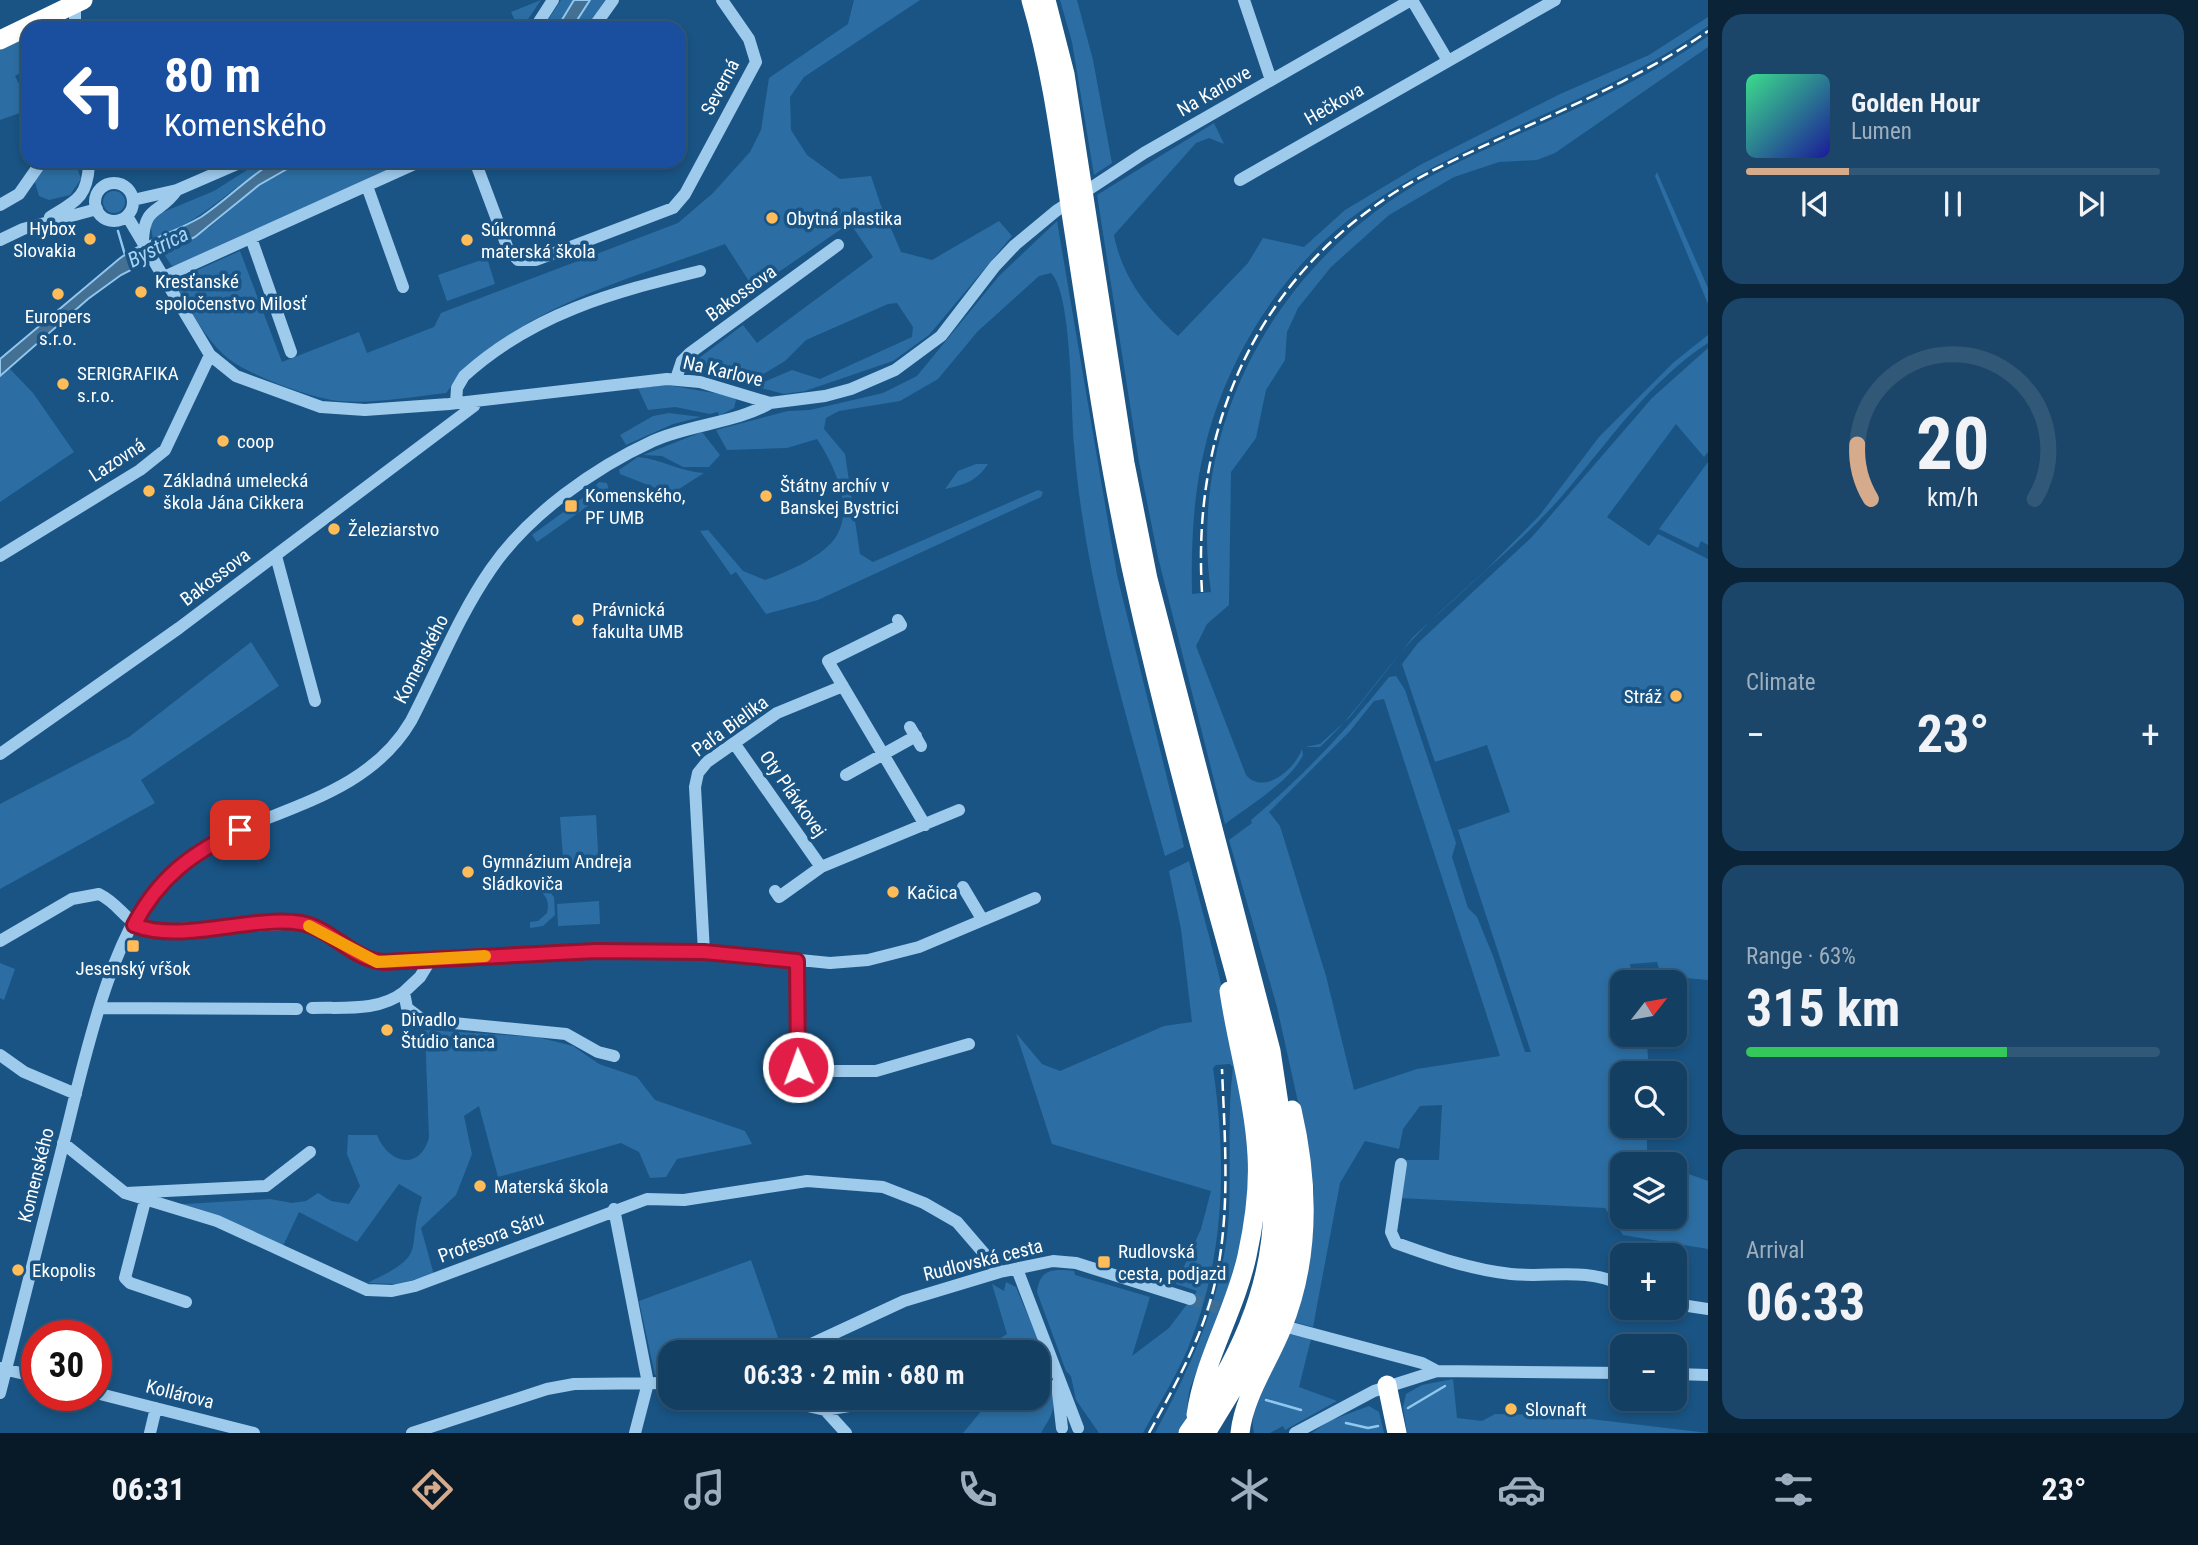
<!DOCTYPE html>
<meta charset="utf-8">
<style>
body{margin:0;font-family:"Roboto Condensed",sans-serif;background:#1c4669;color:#f1f3f6;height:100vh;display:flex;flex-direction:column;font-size:26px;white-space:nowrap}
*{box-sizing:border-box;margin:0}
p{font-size:23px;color:#9dafbe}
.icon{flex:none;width:38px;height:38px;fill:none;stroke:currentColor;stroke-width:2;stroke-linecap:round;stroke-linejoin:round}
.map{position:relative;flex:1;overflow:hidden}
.details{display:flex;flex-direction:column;gap:14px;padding:14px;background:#0a2336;width:490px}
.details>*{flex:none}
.hud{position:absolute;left:21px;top:21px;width:665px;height:147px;border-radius:21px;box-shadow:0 4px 10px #0003,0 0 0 2px #325878;background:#1a4fa0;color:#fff;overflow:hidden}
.needle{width:46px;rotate:59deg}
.controls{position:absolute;left:1610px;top:970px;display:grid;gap:14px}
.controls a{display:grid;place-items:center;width:77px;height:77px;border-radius:14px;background:#133f63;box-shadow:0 4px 10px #0003,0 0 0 2px #325878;font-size:35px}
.speed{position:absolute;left:21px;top:1320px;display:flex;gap:14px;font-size:35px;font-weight:700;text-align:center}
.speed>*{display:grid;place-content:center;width:91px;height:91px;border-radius:50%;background:#133f63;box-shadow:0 4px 10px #0003,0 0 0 2px #325878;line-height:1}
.speed .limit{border:10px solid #d22;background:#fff;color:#111}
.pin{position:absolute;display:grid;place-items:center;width:60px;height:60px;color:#fff;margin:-30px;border-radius:14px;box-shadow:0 4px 10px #0006}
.me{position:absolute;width:77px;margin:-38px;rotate:358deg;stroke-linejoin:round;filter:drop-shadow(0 0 5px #0008)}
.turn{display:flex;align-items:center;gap:24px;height:147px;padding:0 28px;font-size:32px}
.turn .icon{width:91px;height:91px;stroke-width:2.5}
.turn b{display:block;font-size:49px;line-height:60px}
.big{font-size:52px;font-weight:700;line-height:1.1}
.details .card{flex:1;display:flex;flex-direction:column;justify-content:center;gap:10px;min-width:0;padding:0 24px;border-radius:21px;background:#1c4669}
.details .dial{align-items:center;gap:0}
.dial svg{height:182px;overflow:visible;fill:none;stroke:#325878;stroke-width:7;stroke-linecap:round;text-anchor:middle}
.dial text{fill:#f1f3f6;stroke:none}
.song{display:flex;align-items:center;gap:21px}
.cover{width:84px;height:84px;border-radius:10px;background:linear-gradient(135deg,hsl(150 70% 55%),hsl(240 70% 35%))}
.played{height:7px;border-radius:4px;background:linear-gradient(90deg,#d6ab8b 25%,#325878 25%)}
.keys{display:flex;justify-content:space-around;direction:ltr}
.heat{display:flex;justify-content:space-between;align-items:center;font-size:38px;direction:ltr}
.charge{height:10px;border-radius:5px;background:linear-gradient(90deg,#34c759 63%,#325878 0)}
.trip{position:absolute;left:658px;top:1340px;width:392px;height:70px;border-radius:21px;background:#133f63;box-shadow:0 4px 10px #0003,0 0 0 2px #325878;font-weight:700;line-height:70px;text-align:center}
.tabs{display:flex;height:112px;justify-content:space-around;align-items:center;background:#081928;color:#9dafbe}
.tabs .icon{width:49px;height:49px}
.tabs .selected{color:#d6ab8b}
.tabs b{font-size:32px;color:#f1f3f6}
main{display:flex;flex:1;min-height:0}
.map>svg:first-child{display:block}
.green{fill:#2c6ea3;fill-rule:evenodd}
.water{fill:#447093;stroke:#91c7ee;stroke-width:2}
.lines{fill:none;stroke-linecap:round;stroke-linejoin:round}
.stream{stroke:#91c7ee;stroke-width:2.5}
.minor-tunnel{stroke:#3c6e96;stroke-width:12;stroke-dasharray:12 6;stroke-linecap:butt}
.minor{stroke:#9ecaec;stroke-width:12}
.highway{stroke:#fff;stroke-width:19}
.rail{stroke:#fff;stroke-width:2.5;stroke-dasharray:12 5;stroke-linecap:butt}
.route-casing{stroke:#92132f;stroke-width:18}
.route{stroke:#e11d48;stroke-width:12}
.slow{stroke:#f59e0b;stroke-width:12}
.poi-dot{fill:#ffbc59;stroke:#195484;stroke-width:2.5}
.labels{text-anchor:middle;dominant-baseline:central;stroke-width:7;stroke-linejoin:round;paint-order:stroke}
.street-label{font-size:19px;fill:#fff;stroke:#195484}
.poi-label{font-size:19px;fill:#fff;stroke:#195484;text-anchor:start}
.water-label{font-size:21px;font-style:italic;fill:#aad4f3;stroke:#195484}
</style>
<main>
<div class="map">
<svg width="1708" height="1433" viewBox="0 0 1708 1433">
<rect width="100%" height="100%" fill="#195484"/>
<path class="green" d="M541 0 524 25 518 27 511 12Z
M561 0H574L557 28H543Z
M590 0H605L587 28H572Z
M854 0H920L804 77 790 97 791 130 807 155 840 179 871 176 880 203 901 252 932 260 999 221 1012 236 929 335 893 361 805 391 784 394 754 386 792 370 820 379 912 337 913 327 897 303 888 304 806 340 785 361 747 384 699 371 694 367 699 358 743 325 757 343 873 257 850 223 754 289 725 244C631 279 508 309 446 393 411 397 373 404 338 401 311 398 244 374 224 355 204 336 192 313 178 289L182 277 240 251 282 362 359 332 367 353 434 327 441 313 678 223 713 193 750 152 761 130 769 78 848 24Z
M1060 0H1077L1093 60 1112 163 1094 175 1072 42Z
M1708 17V26C1635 79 1549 110 1469 149 1431 168 1393 187 1359 212 1283 267 1227 357 1205 447 1193 494 1191 547 1192 594L1211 592C1186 420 1282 255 1433 175 1525 127 1623 96 1708 36V47L1555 153 1537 160 1499 162 1454 177 1389 215 1331 267 1298 308 1287 332 1285 360 1266 390 1256 438 1231 472 1229 605 1207 624 1196 646 1246 775C1264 796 1295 769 1302 749L1303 755C1291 781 1247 807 1225 824L1158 557 1139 462 1097 195 1214 123 1224 144 1209 138 1196 143 1114 235C1122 277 1147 309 1178 336L1248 263 1263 238 1304 247 1345 210 1420 165 1558 95 1649 55Z
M28 35V69L15 76 28 102V110L0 120V47Z
M47 161H75L81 179 70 195 49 200 39 196 34 179Z
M261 161H275C232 186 201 223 153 239L150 223 161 213 214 191Z
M301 161H410L182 264 172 266 163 253 210 227 259 185Z
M1657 172 1708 288V304L1655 176Z
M103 202a11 11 0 1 1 22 0a11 11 0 1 1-22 0Z
M1057 221 1117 575 1184 847 1165 856C1128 721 1085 585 1074 445 1071 409 1072 293 1051 273L1039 276 978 331 938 379 900 401 839 411 826 418 824 429 845 454 860 554 873 562 1038 490 1043 492 1041 497 818 600 766 614 736 572 731 575 700 531 708 530 743 571 765 580C787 572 825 556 837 535 854 506 833 463 817 439L787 448 727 450 716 430 788 411 810 410 883 393 917 376 999 276Z
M487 258 495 284 447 301 438 275Z
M1708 335V343C1648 382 1608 443 1562 496 1517 548 1461 588 1413 639 1380 674 1356 714 1320 747H1305L1320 744 1350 717 1413 637 1482 574 1539 516 1599 437 1674 362Z
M1708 348V452L1704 457 1676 424 1607 517 1649 546 1658 534 1708 559V980L1661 976 1657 962 1630 964 1633 982H1622V1034H1642L1647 1043 1649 1073H1622V1125H1647V1156L1664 1164H1622V1216H1675V1169L1708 1181V1249L1623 1235 1605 1208 1399 1198 1404 1160H1439L1442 1105 1420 1106 1403 1129 1399 1149 1365 1141 1340 1183 1313 1327 1294 1322 1313 1234 1314 1193 1310 1156 1277 1007 1229 840 1252 823 1251 820C1302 777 1348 729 1389 677L1396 676 1405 690 1456 843 1452 857 1468 908 1477 917 1493 956 1525 1052H1531L1458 830 1510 812 1487 745 1435 762 1402 664 1418 643 1532 537 1652 398ZM1384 699 1500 1056 1417 1069 1354 1090 1326 976 1280 826 1269 812 1350 731 1374 701Z
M9 368 33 393 74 452 0 502V376Z
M667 385 732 396 736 400 734 408 719 416 718 412 710 414 675 407 648 410 638 388Z
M669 413 701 417 673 424 626 445 620 435 653 416Z
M702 432 720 455 709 467H683L662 456 643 455Z
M638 457C662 459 680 472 704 473L671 494 620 474 619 470Z
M1708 462V545L1701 541 1698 548 1659 529Z
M976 464H988C977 481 964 485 945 489L958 471Z
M599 482 607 483 609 491 537 542 532 535 588 494Z
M251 642 279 686 141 780 155 803 0 889V804L129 737Z
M596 815 599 869 564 871 560 817Z
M1189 861C1217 967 1258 1103 1247 1212 1241 1265 1220 1314 1200 1364 1197 1372 1193 1380 1190 1388 1185 1408 1191 1416 1179 1433H1155C1193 1363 1225 1292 1229 1212 1231 1163 1227 1116 1233 1067L1230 1064 1216 1065 1213 1068C1227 1163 1225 1258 1188 1348 1176 1377 1158 1405 1143 1433H1099L1076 1400 1071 1376 1066 1371 1037 1292C1040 1268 1054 1269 1074 1271L1075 1275 1150 1297 1132 1356 1169 1328 1197 1291 1176 1284 1201 1229 1211 1191 1052 1144 1016 1033 1042 1064 1060 1071 1164 1026 1192 1022 1181 929 1169 871Z
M541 882 554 897 555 915 543 926 530 928V922L538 921 547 913C550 901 546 893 534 889L533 883Z
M599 901 600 924 558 926 557 904Z
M0 963 15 969 4 1000 0 998Z
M425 1030 537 1037 573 1046 599 1064 637 1077 655 1100 745 1131 752 1144 677 1159 666 1177 650 1178 639 1152 621 1143 498 1177 479 1106 464 1116 472 1154 456 1195 421 1228 434 1275 396 1284 367 1283C431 1253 405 1254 422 1197L399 1184 357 1242 299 1212 282 1248 168 1205 270 1199 292 1203 306 1201 318 1193 331 1201 349 1204 360 1186 347 1154 348 1135H377C388 1163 419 1172 429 1138Z
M751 1260 782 1349 757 1353H670V1375H655L639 1301Z
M1006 1282 1016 1287C1030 1323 1056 1369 1053 1408 1052 1417 1045 1425 1041 1433H963L992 1398H1038V1353H983L981 1350 1007 1334 992 1284 1004 1291Z
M1289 1334 1311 1339 1299 1387 1337 1401 1285 1430 1283 1426 1270 1433H1254C1246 1401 1278 1363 1289 1334Z
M1453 1379 1457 1418 1482 1421 1495 1414 1557 1415 1708 1433H1407L1403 1407 1406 1394 1422 1385Z
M1369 1406 1379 1412 1384 1433H1312L1329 1421Z"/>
<path class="water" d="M574 0H590L572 28H557Z
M275 161H301L259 185 195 237 121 275 88 299 0 376V359L119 259C144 240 174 233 201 217 227 200 248 177 275 161Z"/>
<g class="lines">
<path class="stream" d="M118 231 125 255
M1266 1400 1301 1410
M1408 1408 1445 1386
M1346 1423 1368 1428 1378 1426"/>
<path class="minor-tunnel" d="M1190 1299 1244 1316"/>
<path class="minor" d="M1244 0 1271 80
M1412 0 1448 61
M75 28V0
M535 28 553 0
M593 28 613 0
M475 161 508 249 518 260H536L673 208 685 194 756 62 749 39 722 0
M1240 180 1555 0
M95 202a19 19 0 1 1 38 0a19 19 0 1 1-38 0Z
M367 186 403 287
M133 200 177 190 244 161
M0 205 19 194 42 161
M127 216 210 355 236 376 321 407 365 410 449 404 667 379 700 382 770 403 825 396 851 389 895 370 941 336 995 266 1015 245 1056 211 1144 153 1411 0
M50 217C76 201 87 198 89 165
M251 238 291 352
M0 240 23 229 97 209
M143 240C145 204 160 215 177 190
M164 277 421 161
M676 379 682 361 690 353 838 245
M456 403 457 388 464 376C534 313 611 293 700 271
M0 556 140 470 165 450 210 355
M276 556 315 701
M898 620 901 625 828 661 925 825
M910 727 921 746
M734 743 821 867
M0 754 179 628 474 406 476 401
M846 775 916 736
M963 887 982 919
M775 891 779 897 821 867 959 810
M0 941 72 899 99 894C125 907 124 927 159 930L303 923 370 959 384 962 650 951 750 955 830 963 868 960 919 947 1035 898
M704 952 695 787 698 773 707 762 777 713 843 686
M431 959 420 977 404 992 407 1008 423 1020 566 1034 598 1052 614 1056
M797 961 796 1062 802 1071H876L969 1044
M99 1008 297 1009
M312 1008C344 1007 378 1012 404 992
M0 1055 24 1072 76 1094
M63 1143 125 1193 217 1221 367 1290 392 1291 415 1286 647 1199 684 1200 807 1181 883 1187 924 1203 957 1222 1000 1272
M1401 1164 1391 1232 1396 1243C1432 1256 1472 1270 1511 1274 1550 1278 1585 1267 1622 1285
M126 1193 266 1186 310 1152
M145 1201 125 1278 130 1283 186 1302
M614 1209 648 1383 635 1433
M1017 1269 1078 1428
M1675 1304 1708 1309
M1276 1324 1422 1363 1437 1371
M792 1353 904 1301 1000 1272 1053 1261 1076 1263 1190 1299
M0 1368 37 1377
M1675 1374 1708 1375
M1057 1384 1062 1428
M0 1393C22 1309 42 1225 64 1141 82 1071 111 926 166 878 189 858 214 841 241 829 305 802 374 784 411 721 437 671 459 615 491 569 528 515 594 468 653 441 690 424 737 423 770 403
M96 1393 254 1433
M773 1398 825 1410 897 1398
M825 1410 846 1433
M150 1433 156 1408
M412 1433 547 1389 574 1384 670 1383
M1295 1433 1374 1391 1437 1371 1622 1373"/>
<path class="highway" d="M1031 0C1052 71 1061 145 1072 219 1091 341 1108 464 1135 585 1159 694 1188 802 1217 909 1244 1007 1275 1105 1273 1207 1272 1292 1236 1365 1188 1433
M1046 0 1065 74 1125 463 1148 579 1271 1051 1288 1164 1285 1250 1275 1301 1253 1356 1206 1433
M0 40 83 0
M1387 1385 1397 1433
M1196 1415C1204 1359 1235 1311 1247 1256 1254 1224 1259 1188 1257 1155 1254 1099 1237 1046 1229 991
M1240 1433C1244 1396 1268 1363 1282 1328 1311 1257 1309 1183 1292 1110"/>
<path class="rail" d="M1202 592C1191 412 1268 257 1430 172 1523 124 1622 91 1708 31
M1149 1433C1172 1391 1196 1349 1210 1302 1232 1227 1225 1146 1222 1069"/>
</g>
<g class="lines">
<g class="route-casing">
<path id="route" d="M240 830C192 853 159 877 134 925 183 944 250 915 301 923 331 928 353 960 384 962L596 951 704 952 797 961 798 1067"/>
</g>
<use href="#route" class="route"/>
<path class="slow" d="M309 926 377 962 485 956"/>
</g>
<g class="poi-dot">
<circle cx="772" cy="218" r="7"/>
<circle cx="90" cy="239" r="7"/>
<circle cx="467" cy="240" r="7"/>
<circle cx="141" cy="292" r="7"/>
<circle cx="58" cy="294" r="7"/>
<circle cx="63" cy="384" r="7"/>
<circle cx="223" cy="441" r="7"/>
<circle cx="149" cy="491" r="7"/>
<circle cx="766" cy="496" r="7"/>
<rect x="564" y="499" width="14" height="14" rx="3.5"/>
<circle cx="334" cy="529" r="7"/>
<circle cx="578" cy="620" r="7"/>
<circle cx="1676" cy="696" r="7"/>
<circle cx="468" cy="872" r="7"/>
<circle cx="893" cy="892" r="7"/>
<rect x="126" y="939" width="14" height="14" rx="3.5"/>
<circle cx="387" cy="1030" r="7"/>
<circle cx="480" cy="1186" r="7"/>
<rect x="1097" y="1255" width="14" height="14" rx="3.5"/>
<circle cx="18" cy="1270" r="7"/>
<circle cx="1511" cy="1409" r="7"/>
</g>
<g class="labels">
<g class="street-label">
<text transform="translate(720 87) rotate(-62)">Severná</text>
<text transform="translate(1214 91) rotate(-30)">Na Karlove</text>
<text transform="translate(1334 104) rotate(-30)">Hečkova</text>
<text transform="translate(741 293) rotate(-36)">Bakossova</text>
<text transform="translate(723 371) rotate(13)">Na Karlove</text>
<text transform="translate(117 460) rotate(-33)">Lazovná</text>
<text transform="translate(215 577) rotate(-37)">Bakossova</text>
<text transform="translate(421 659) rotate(-63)">Komenského</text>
<text transform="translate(730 726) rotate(-36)">Paľa Bielika</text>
<text transform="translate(793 794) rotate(55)">Oty Plávkovej</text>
<text transform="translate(36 1175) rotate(-76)">Komenského</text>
<text transform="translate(491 1237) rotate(-21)">Profesora Sáru</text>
<text transform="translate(983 1260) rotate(-14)">Rudlovská cesta</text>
<text transform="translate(180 1394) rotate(14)">Kollárova</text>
</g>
<g class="poi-label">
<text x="786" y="218">Obytná plastika</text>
<text x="76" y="228" text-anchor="end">Hybox<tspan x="76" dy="22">Slovakia</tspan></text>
<text x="481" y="229">Súkromná<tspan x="481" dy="22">materská škola</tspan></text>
<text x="155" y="281">Kresťanské<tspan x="155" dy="22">spoločenstvo Milosť</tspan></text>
<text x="58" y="316" text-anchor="middle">Europers<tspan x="58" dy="22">s.r.o.</tspan></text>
<text x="77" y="373">SERIGRAFIKA<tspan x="77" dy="22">s.r.o.</tspan></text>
<text x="237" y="441">coop</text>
<text x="163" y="480">Základná umelecká<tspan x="163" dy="22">škola Jána Cikkera</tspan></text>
<text x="780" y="485">Štátny archív v<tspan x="780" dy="22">Banskej Bystrici</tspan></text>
<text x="585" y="495">Komenského,<tspan x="585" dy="22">PF UMB</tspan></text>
<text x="348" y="529">Železiarstvo</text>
<text x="592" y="609">Právnická<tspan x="592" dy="22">fakulta UMB</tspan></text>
<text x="1662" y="696" text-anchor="end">Stráž</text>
<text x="482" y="861">Gymnázium Andreja<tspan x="482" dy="22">Sládkoviča</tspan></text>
<text x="907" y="892">Kačica</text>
<text x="133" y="968" text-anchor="middle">Jesenský vŕšok</text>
<text x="401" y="1019">Divadlo<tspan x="401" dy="22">Štúdio tanca</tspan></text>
<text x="494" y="1186">Materská škola</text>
<text x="1118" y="1251">Rudlovská<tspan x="1118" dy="22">cesta, podjazd</tspan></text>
<text x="32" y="1270">Ekopolis</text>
<text x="1525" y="1409">Slovnaft</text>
</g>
<g class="water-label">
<text transform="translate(158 247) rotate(-27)">Bystrica</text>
</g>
</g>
</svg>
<div class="controls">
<a><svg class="needle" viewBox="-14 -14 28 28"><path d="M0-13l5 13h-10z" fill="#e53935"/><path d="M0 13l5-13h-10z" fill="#9dafbe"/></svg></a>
<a><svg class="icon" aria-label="search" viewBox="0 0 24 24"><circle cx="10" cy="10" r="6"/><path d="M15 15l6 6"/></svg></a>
<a><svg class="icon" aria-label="layers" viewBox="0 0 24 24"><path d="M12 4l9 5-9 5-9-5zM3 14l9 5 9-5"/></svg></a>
<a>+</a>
<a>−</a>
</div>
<div class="speed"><div class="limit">30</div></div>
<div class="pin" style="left:240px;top:830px;background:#d93025"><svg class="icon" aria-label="arrive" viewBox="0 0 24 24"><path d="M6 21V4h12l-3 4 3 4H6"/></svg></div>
<svg class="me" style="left:798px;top:1067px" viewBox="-20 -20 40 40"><circle r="17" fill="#e11d48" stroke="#fff" stroke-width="3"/><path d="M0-11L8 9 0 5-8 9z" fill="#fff"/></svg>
<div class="trip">06:33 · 2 min · 680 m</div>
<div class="hud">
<div class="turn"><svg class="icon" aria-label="left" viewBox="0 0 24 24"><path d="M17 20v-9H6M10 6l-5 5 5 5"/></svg><div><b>80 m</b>Komenského</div></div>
</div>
</div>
<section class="details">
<div class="card">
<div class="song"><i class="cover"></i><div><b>Golden Hour</b><p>Lumen</p></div></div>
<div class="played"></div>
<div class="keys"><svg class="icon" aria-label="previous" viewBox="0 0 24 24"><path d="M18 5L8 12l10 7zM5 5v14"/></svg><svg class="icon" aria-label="pause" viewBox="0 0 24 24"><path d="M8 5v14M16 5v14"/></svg><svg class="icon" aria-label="next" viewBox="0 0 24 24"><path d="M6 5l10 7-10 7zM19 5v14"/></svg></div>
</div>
<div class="card dial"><svg viewBox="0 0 100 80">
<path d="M14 69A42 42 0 1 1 86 69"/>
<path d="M14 69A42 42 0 0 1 8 45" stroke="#d6ab8b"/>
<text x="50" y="56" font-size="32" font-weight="700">20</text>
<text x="50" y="72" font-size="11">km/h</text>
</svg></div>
<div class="card"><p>Climate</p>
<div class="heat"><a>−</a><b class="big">23°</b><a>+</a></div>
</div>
<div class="card"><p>Range · 63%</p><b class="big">315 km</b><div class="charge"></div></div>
<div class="card"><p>Arrival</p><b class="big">06:33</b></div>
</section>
</main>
<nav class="tabs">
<b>06:31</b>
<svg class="icon selected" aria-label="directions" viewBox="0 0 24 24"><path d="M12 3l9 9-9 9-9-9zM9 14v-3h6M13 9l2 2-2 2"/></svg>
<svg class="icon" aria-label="music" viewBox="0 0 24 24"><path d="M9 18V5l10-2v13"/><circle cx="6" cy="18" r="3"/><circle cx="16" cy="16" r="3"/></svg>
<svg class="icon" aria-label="phone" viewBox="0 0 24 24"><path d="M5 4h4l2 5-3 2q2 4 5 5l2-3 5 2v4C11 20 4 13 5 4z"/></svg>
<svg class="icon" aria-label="climate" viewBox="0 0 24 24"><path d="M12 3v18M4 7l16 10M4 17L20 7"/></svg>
<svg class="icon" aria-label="car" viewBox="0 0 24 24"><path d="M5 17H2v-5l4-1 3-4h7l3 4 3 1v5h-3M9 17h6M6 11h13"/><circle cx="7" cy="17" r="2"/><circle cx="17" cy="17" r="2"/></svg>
<svg class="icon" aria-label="filters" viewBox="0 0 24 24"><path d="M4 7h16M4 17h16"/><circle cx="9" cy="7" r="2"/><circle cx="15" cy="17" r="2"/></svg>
<b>23°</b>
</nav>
